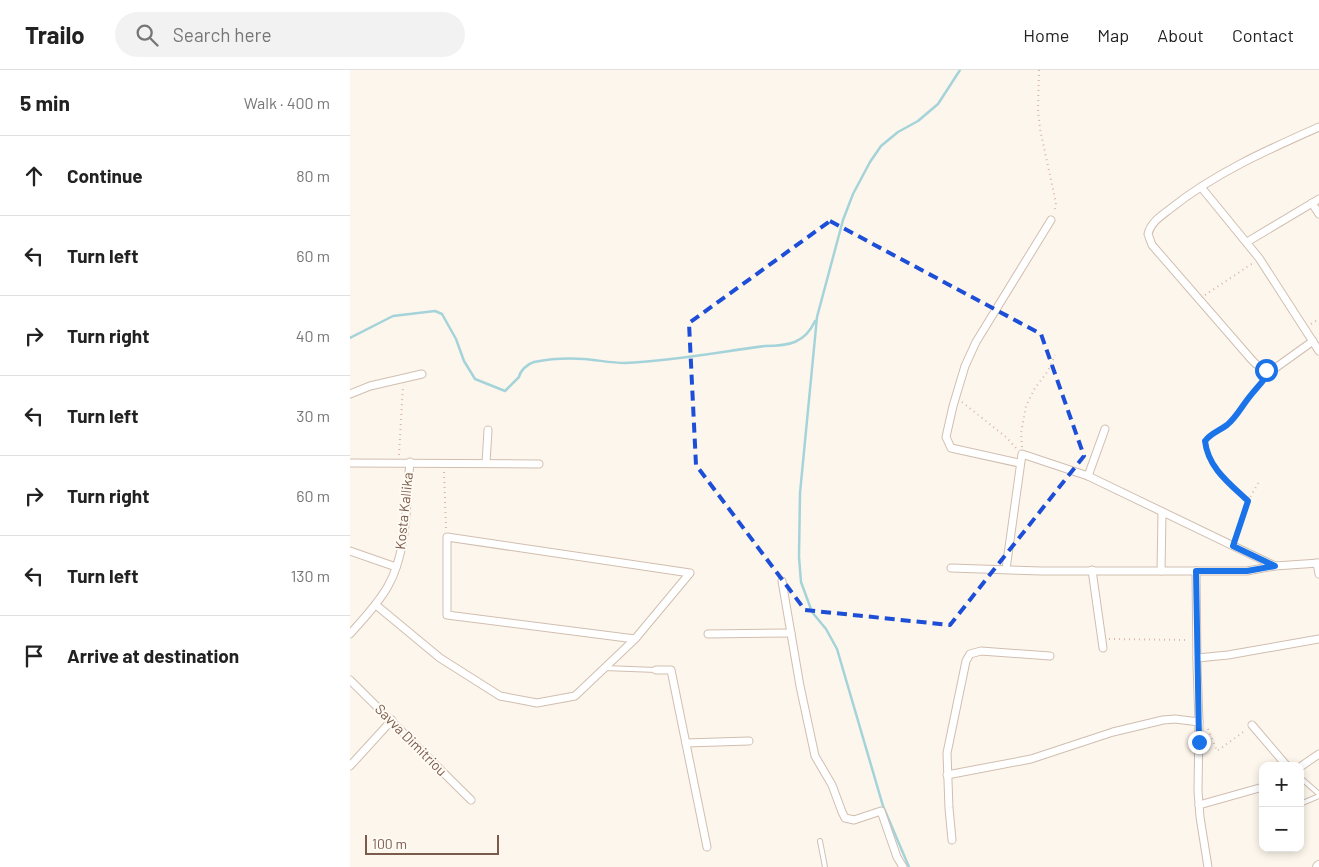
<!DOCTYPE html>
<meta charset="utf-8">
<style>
body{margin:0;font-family:Barlow,sans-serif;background:#f2f2f2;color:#222}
.controls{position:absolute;right:15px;bottom:15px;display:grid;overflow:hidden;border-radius:10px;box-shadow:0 2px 8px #0003}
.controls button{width:45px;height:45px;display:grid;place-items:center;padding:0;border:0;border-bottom:1px solid #e0e0e0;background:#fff;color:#222;font:25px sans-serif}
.scale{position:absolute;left:15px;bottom:12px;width:134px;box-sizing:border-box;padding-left:5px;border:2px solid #7a5c4d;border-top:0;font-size:14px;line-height:18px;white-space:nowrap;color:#7a5c4d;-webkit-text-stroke:4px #fffaf3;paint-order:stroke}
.stop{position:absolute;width:15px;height:15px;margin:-11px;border:4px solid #1a73e8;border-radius:50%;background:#fff}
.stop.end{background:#1a73e8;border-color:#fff;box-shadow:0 1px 5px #0008}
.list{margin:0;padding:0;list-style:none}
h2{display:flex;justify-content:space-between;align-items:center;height:65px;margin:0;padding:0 20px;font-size:21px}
h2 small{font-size:16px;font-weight:400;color:#767676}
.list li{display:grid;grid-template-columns:32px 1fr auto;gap:15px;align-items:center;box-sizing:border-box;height:80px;padding:0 20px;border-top:1px solid #e0e0e0}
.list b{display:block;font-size:19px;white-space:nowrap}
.list em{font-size:16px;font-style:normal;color:#767676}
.icon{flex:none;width:28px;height:28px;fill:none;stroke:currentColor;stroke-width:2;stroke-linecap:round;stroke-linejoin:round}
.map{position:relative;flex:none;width:969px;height:797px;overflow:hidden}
header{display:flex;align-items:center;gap:30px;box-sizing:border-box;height:70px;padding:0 25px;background:#fff;border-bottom:1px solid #e0e0e0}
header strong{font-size:24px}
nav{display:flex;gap:28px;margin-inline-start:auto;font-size:18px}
.search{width:350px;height:45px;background:#f2f2f2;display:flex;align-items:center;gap:12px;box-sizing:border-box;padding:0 18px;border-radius:28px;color:#767676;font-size:19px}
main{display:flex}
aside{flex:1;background:#fff}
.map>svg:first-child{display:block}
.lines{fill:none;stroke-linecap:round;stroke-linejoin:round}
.stream{stroke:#a5d3da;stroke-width:2.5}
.service-casing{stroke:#d1beb0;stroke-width:6}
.minor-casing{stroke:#d1beb0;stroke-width:9}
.secondary-casing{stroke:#d6c0b0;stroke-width:12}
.path{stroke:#d9b8a5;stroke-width:2;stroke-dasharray:1 4;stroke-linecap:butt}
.service{stroke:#fff;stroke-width:4}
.minor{stroke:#fff;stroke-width:7}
.secondary{stroke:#fff;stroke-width:10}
.route{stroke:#1a73e8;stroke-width:6}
.marked{fill:none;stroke:#1d4ed8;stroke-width:4;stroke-dasharray:10 6;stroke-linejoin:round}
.labels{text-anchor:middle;stroke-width:4;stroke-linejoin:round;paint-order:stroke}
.street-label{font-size:14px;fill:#7a5c4d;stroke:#fffaf3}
</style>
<header>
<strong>Trailo</strong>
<div class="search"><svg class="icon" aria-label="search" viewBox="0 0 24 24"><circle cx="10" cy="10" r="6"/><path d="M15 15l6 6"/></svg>Search here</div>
<nav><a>Home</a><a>Map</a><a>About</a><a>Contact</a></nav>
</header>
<main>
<aside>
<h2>5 min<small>Walk · 400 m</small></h2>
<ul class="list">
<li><svg class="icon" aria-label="ahead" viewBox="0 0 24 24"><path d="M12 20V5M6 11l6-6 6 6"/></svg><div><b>Continue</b></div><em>80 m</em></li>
<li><svg class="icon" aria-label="left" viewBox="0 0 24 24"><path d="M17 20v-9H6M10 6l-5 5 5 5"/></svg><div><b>Turn left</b></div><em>60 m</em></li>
<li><svg class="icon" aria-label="right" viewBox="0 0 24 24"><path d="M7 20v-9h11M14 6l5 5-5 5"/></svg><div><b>Turn right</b></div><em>40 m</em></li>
<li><svg class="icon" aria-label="left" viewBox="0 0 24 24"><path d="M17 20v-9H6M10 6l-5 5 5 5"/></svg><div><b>Turn left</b></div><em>30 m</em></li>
<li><svg class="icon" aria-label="right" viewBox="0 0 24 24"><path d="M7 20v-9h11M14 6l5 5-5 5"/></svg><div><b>Turn right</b></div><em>60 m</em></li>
<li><svg class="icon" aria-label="left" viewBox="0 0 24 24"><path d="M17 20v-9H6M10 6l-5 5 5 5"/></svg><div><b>Turn left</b></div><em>130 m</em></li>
<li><svg class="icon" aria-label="arrive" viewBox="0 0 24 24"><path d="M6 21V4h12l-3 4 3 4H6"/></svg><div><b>Arrive at destination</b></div></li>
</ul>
</aside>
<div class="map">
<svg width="969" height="797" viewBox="0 0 969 797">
<rect width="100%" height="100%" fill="#fdf6ec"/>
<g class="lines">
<g class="stream">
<path d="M0 268 43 246 85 241 92 244 106 269 114 291 125 309 155 321 169 307C170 301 177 294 184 292 199 289 219 288 234 289 248 290 261 293 275 293 322 291 369 282 415 276 439 276 455 273 465 251"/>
<polyline points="559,797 533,736 487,579 476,559 462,542 458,531 451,512 449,487 450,423 467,247 493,150 503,124 520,92 531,76 548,62 568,51 588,34 610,0"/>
</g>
<g class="service-casing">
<g id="service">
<polyline points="255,598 306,600"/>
<polyline points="950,711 953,710 969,724"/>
<polyline points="950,734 969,726"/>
<polyline points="470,771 475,797"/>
</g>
</g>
<g class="minor-casing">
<g id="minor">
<polyline points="851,117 909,188 969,281"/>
<polyline points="962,133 969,144"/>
<polyline points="897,172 969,129"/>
<path d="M963 271 924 299C914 302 907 296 901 289L802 175 798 164C801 152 811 146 820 139 865 103 917 80 969 57"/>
<polyline points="0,324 20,316 72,304"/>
<polyline points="0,393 189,394"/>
<polyline points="136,393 138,360"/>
<polyline points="669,393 601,378 596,367 603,336 615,296 626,272 701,150"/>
<polyline points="738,406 755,359"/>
<polyline points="0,481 46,497"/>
<polyline points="967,493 969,504"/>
<polyline points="601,498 692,501 897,501 925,496 969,493"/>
<polyline points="656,499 672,384 738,406 925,496"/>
<polyline points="742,500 753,578"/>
<polyline points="811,501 812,442"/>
<polyline points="846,501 847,595 849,652 848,721 850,747 858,797"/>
<polyline points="432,511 450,616 465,686 482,715 492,742 495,748 504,750 531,741 547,787 553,797"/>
<polyline points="26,535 90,588 150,626 187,633 225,626 285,569 97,545 97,467 340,503 285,569"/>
<path d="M0 564C14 548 28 534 38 516 58 481 56 431 60 392"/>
<polyline points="358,564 441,563"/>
<polyline points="847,588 878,585 969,569"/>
<polyline points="306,600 321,600 357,777"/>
<polyline points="0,610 121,730"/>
<polyline points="902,655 937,696"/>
<polyline points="336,673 399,671"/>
<polyline points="0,696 42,650"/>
<polyline points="950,697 969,684"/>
<polyline points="597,705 681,689 763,662 813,650 825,649 849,652"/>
<polyline points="849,735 913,717"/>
<polyline points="602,770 599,738 597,683 616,591 620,584 631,581 700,586"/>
</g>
</g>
<g class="secondary-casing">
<polyline id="secondary" points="968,797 969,796"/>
</g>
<g class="path">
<polyline points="689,0 688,40 690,59 706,133 704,143"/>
<polyline points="855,225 903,193"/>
<polyline points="961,254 969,249"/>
<polyline points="612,332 656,367 667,379"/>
<polyline points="672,377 671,363 676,336 685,318 698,301 705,285"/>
<polyline points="49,385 53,315"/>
<polyline points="94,402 96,459"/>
<path d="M898 431C880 414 857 398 855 371L859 366 877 355 885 347 901 325 916 307"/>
<polyline points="885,469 898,431 910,410"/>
<polyline points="759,569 839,570"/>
<polyline points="858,659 867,681 896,660"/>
</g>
<use href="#service" class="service"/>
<use href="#minor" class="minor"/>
<use href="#secondary" class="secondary"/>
</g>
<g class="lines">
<path class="route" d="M849 672 846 501H897L925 496 883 476 898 431C880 414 858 398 855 371 861 363 869 361 877 355 887 347 893 334 901 325 908 316 915 310 920 300H916"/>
</g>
<path class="marked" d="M480 151 691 264 734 386 600 555 455 540 346 395 339 253Z"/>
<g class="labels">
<g class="street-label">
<text transform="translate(54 441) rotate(-84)" y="5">Kosta Kallika</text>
<text transform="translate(61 670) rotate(45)" y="5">Savva Dimitriou</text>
</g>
</g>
</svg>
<div class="controls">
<button>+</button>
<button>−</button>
</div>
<div class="scale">100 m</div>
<div class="stop" style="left:916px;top:300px"></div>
<div class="stop end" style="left:849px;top:672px"></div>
</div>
</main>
